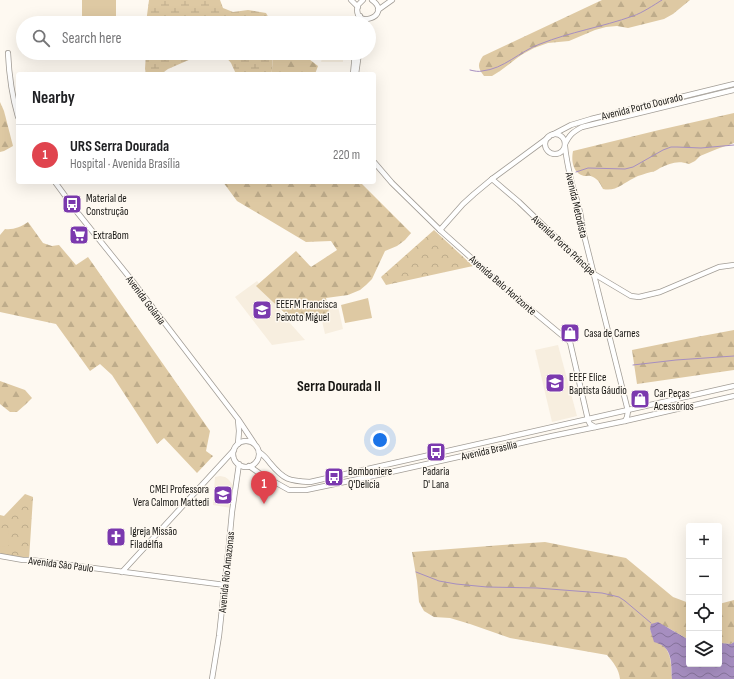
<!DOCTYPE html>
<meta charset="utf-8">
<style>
body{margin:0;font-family:"Sofia Sans Condensed",sans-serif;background:#f2f2f2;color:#202124}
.controls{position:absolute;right:12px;bottom:12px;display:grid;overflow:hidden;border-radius:4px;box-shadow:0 4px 16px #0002}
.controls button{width:36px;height:36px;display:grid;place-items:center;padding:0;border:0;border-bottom:1px solid #e0e0e0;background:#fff;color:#202124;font:20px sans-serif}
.you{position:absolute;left:380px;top:440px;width:14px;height:14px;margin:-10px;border:3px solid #fff;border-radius:50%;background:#1a73e8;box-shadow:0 0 0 6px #1a73e833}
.badge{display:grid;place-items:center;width:26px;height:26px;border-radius:50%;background:#0b8043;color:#fff;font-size:13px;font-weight:700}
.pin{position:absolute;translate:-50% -33px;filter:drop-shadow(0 1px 2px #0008)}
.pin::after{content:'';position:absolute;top:21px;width:14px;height:12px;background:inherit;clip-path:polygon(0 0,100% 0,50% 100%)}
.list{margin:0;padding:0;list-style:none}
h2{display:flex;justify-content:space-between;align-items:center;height:52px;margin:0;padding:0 16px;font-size:17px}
h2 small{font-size:13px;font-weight:400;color:#757577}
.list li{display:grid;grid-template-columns:26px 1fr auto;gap:12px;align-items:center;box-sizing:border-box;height:60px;padding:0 16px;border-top:1px solid #e0e0e0}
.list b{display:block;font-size:15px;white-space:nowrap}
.list p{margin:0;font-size:13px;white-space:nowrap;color:#757577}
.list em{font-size:13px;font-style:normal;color:#757577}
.icon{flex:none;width:22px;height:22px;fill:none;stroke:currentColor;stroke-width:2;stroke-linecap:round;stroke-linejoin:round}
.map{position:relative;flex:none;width:734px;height:679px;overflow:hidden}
.search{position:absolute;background:#fff;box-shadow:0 4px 16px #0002;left:16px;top:16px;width:360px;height:44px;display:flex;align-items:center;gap:10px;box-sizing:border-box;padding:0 14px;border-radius:22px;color:#757577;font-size:15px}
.panel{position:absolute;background:#fff;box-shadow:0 4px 16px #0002;left:16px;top:72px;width:360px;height:112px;border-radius:4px}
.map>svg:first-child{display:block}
.built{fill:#f7eedf}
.forest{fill:url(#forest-firs)}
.wetland{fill:url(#wetland-marsh)}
.park{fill:url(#park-crowns)}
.pitch{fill:#dec9a3}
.water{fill:url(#water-waves)}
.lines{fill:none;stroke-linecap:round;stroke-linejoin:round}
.stream{stroke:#a68ec0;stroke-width:1}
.tertiary-casing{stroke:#a29d96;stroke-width:6}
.tertiary{stroke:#fff;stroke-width:4.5}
.labels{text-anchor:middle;stroke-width:3;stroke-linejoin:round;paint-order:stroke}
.street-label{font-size:11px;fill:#171613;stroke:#fef9f1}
.poi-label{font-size:11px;fill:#171613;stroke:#fef9f1;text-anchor:start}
.district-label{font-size:15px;font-weight:bold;fill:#171613;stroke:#fef9f1}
</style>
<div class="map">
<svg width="734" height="679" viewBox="0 0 734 679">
<defs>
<pattern id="forest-firs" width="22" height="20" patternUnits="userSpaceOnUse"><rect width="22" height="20" fill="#dec9a3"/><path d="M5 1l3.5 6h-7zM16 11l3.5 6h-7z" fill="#beac8b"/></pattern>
<pattern id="wetland-marsh" width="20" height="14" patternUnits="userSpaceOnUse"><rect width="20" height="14" fill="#dec9a3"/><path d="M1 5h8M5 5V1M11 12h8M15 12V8" fill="none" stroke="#beac8b"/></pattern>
<pattern id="park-crowns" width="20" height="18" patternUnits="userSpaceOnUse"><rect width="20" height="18" fill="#dec9a3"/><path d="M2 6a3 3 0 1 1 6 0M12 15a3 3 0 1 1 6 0" fill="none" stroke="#beac8b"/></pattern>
<pattern id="water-waves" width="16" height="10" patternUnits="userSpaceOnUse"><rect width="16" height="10" fill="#a68ec0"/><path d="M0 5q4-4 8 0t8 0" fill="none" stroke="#86739b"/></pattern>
</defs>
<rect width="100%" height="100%" fill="#fef9f1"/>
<g class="built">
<polygon points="323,53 343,53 343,62 321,62"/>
<polygon points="257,281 289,322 305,340 272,345 235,297"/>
<polygon points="337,302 343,329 325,334 322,321 329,303"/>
<polygon points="558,345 577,416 552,422 535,350"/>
<polygon points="220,476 225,477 228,479 233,485 231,508 213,505 215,477"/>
</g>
<g class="forest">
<path d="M602 0H690L673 14 664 19 628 28 617 26 606 27 595 30 569 41 548 43 534 48 521 55 500 71 492 76H484C478 68 477 65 483 56Z"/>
<polygon points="281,53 299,53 305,56 318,66 315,74 271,74 272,70 273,55"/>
<polygon points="0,102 4,111 13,146 4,151 0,152"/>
<path d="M734 113V143L717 149 700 156 695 161 689 164C678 160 670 163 660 168 657 170 654 172 651 172 645 174 639 175 634 178 623 183 616 192 603 189 601 185 598 179 593 177 590 175 587 176 584 176 573 173 571 161 573 151L659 130Z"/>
<polygon points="223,182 360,182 411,233 405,240 397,246 385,251 372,279 366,285 360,290 348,295 326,298 330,317 317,323 308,318 289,317 256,286 296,251 311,267 337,250 331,241 306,242 237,201"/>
<path d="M28 222 43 243 52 246 59 245 76 265 88 257 210 431 206 451 213 456 197 473 164 438 157 444 112 375 100 364 90 371 56 324 0 312V235L5 229C13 230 21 227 28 222Z"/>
<polygon points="734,330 734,370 637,384 632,350 686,339"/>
<polygon points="0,381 25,390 32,398 26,404 17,412 10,412 0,404"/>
<path d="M545 542 626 558 673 597 689 603V640L665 626 650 629C653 639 658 639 664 646 672 655 671 667 672 679H620C619 669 613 662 607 655L510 638 470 624 450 618 434 617 424 611 419 602 417 581 412 552 502 545Z"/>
<polygon points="734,600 734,642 731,644 719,643 719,604"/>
</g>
<g class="wetland">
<polygon points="149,0 220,0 223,8 233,12 248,10 266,13 270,20 271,23 146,23"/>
<polygon points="146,53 273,53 272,70 271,74 236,74 231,63 225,56 215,54 191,59 168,69 161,74 146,74 145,69"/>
</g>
<g class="park">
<polygon points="434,230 473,266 386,285 381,277"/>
<polygon points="25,494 33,497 29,560 0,555 0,515 4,516"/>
</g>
<g class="pitch">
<polygon points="82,0 116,0 116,19 82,18"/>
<polygon points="368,298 372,318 345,323 341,305"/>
<polygon points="0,529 9,530 8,547 0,546"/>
</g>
<path class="water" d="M658 622 689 640V664H719V643L731 644 734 642V679H672C671 669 673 653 663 646 661 644 657 643 654 642L650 629 651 624Z"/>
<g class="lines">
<g class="stream">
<path d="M470 70C474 71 479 72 482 71 504 69 520 51 540 44 570 32 602 27 633 16 642 13 654 5 662 0"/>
<polyline points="576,172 588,168 625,169 633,167 663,150 671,147 677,147 701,148 734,145"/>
<polyline points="633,365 676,360 734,356"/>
<polyline points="416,572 439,581 456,584 487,587 537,588 602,593 619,597 625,601 651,623"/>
</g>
<g class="tertiary-casing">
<g id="tertiary">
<polyline points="351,0 358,7"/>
<path d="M363 0 358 5C351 31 394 16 372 0"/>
<polyline points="378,10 392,0"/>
<polyline points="359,23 360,16"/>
<path d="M8 53C9 75 12 96 18 117"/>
<polyline points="353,74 355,53"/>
<polyline points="356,74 359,53"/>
<circle cx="555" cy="144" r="10"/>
<polyline points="552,135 571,125 591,119 734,84"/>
<path d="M565 144C570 134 573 132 582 127L734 90"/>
<path d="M565 146C566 159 569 171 572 184 576 198 582 213 582 227L628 411 627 417 625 421"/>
<polyline points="374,162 392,183 440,230 505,288 570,342 588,420 590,424 595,427"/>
<polyline points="492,179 519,202 594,274 631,296 639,297 660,292 719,267 734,265"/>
<polyline points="55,182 77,212 134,283 238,419 254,443"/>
<polyline points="440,230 463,204 474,194 492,179 549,137"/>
<polyline points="238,420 239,431 238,444"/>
<circle cx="246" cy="454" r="13"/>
<path d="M259 452C264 455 267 459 270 463 284 480 289 481 310 482L734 386"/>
<polyline points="249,466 262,475 289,490 306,490 373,476 552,436 625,421 734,396"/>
<polyline points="0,556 23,560 31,560 225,585"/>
<polyline points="122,572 234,450"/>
<polyline points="212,679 219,636 229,544 232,512 239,464"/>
</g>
</g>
<use href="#tertiary" class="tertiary"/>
</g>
<defs>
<g id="bus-square" transform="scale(1)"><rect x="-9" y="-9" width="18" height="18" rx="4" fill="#7b39ae" stroke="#fef9f1"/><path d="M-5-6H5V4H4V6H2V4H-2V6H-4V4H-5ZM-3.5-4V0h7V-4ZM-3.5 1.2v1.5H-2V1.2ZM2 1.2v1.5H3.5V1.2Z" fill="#fff"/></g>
<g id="supermarket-square" transform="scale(1)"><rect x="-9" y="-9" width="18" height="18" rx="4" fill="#7b39ae" stroke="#fef9f1"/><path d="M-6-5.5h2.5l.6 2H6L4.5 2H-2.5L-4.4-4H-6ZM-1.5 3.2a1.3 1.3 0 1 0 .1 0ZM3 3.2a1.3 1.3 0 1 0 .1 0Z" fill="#fff"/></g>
<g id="school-square" transform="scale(1)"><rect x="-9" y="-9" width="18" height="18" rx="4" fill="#7b39ae" stroke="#fef9f1"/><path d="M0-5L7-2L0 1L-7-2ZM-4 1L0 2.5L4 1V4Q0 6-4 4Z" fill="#fff"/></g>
<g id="shop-square" transform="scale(1)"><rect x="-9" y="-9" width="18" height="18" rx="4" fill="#7b39ae" stroke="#fef9f1"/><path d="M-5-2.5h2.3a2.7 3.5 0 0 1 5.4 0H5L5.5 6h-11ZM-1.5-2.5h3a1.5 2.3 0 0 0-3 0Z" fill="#fff"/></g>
<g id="church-square" transform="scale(1)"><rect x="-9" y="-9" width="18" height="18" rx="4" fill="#7b39ae" stroke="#fef9f1"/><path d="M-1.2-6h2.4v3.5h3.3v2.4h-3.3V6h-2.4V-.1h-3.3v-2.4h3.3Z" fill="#fff"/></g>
</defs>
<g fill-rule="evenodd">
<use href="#bus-square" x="72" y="204"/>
<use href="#supermarket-square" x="79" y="235"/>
<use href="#school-square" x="262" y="310"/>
<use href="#shop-square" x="570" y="333"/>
<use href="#school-square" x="555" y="383"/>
<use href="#shop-square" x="640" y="399"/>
<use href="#bus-square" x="436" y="452"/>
<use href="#bus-square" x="334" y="477"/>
<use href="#school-square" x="223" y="495"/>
<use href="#church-square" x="116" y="537"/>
</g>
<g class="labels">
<g class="street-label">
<text transform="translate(642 106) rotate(-14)" y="4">Avenida Porto Dourado</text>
<text transform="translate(577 205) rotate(77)" y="4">Avenida Metodista</text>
<text transform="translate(564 245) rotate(43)" y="4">Avenida Porto Príncipe</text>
<text transform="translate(503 285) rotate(41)" y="4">Avenida Belo Horizonte</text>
<text transform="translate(146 300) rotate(53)" y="4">Avenida Goiânia</text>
<text transform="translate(489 450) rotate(-13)" y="4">Avenida Brasília</text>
<text transform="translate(61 564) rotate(7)" y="4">Avenida São Paulo</text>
<text transform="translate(226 572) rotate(-84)" y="4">Avenida Rio Amazonas</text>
</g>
<g class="poi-label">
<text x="86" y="202">Material de<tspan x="86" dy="13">Construção</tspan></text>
<text x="93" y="239">ExtraBom</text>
<text x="276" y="308">EEEFM Francisca<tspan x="276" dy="13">Peixoto Miguel</tspan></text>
<text x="584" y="337">Casa de Carnes</text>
<text x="569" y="381">EEEF Elice<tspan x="569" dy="13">Baptista Gáudio</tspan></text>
<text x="654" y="397">Car Peças<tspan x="654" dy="13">Acessórios</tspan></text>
<text x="348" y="475">Bomboniere<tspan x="348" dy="13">Q'Delícia</tspan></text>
<text x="436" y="475" text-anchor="middle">Padaria<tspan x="436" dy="13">D' Lana</tspan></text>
<text x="209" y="493" text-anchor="end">CMEI Professora<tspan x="209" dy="13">Vera Calmon Mattedi</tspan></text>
<text x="130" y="535">Igreja Missão<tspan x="130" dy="13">Filadélfia</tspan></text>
</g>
<g class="district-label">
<text x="339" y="391">Serra Dourada II</text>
</g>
</g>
</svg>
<div class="controls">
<button>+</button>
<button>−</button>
<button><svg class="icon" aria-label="locate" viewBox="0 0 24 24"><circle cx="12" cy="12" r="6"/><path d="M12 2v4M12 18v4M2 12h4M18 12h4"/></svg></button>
<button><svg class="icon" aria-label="layers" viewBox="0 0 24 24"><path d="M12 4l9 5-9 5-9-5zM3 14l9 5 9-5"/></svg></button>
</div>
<div class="you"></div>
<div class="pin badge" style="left:264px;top:504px;background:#e0444e">1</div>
<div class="search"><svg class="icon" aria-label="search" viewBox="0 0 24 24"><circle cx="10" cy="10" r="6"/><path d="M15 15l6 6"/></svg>Search here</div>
<section class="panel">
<h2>Nearby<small></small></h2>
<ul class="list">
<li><span class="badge" style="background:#e0444e">1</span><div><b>URS Serra Dourada</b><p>Hospital · Avenida Brasília</p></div><em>220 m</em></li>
</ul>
</section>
</div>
